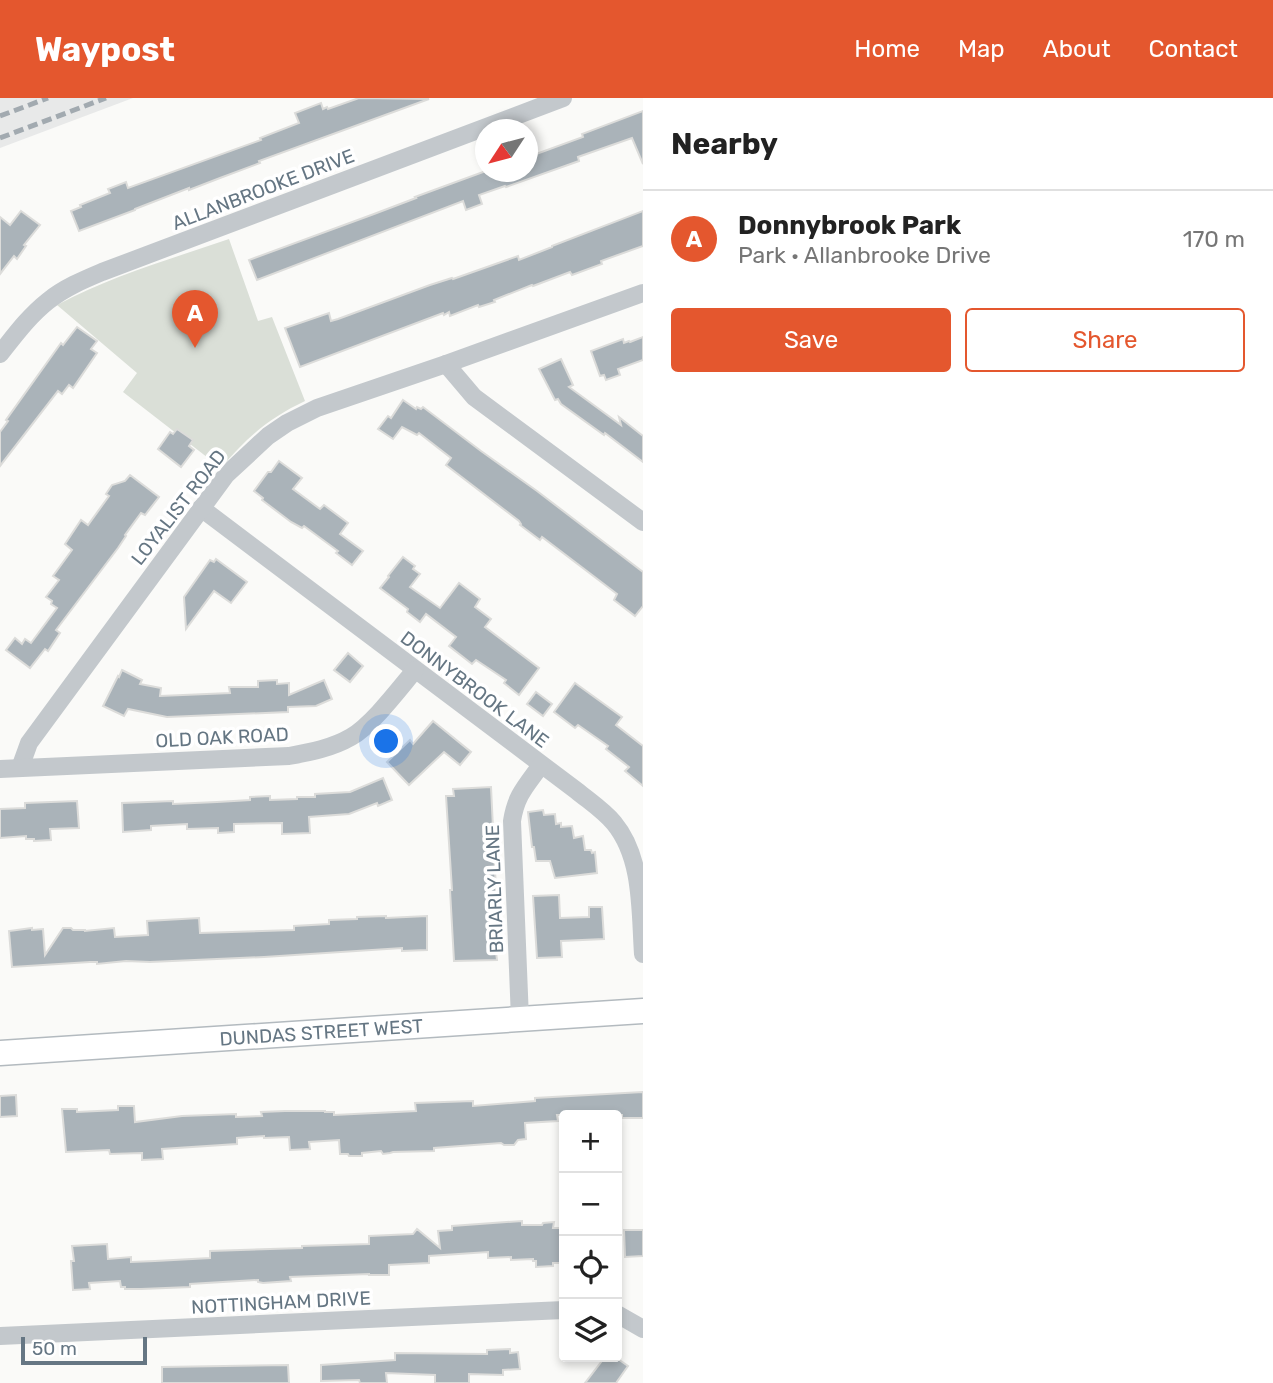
<!DOCTYPE html>
<meta charset="utf-8">
<style>
body{margin:0;font-family:Rubik,sans-serif;background:#f2f2f2;color:#222}
.controls{position:absolute;right:21px;bottom:21px;display:grid;overflow:hidden;border-radius:7px;box-shadow:0 4px 10px #0003}
.controls button{width:63px;height:63px;display:grid;place-items:center;padding:0;border:0;border-bottom:2px solid #e0e0e0;background:#fff;color:#222;font:35px sans-serif}
.compass{position:absolute;left:475px;top:21px;width:63px;height:63px;border-radius:50%;background:#fff;box-shadow:0 4px 10px #0003;rotate:234deg}
.scale{position:absolute;left:21px;bottom:18px;width:126px;box-sizing:border-box;padding-left:7px;border:4px solid #657683;border-top:0;font-size:19px;line-height:24px;white-space:nowrap;color:#657683;-webkit-text-stroke:5px #fff;paint-order:stroke}
.you{position:absolute;left:387px;top:644px;width:24px;height:24px;margin:-18px;border:5px solid #fff;border-radius:50%;background:#1a73e8;box-shadow:0 0 0 10px #1a73e833}
.badge{display:grid;place-items:center;width:46px;height:46px;border-radius:50%;background:#e4572e;color:#fff;font-size:23px;font-weight:700}
.pin{position:absolute;translate:-50% -58px;filter:drop-shadow(0 2px 4px #0008)}
.pin::after{content:'';position:absolute;top:37px;width:24px;height:21px;background:inherit;clip-path:polygon(0 0,100% 0,50% 100%)}
.list{margin:0;padding:0;list-style:none}
h2{display:flex;justify-content:space-between;align-items:center;height:91px;margin:0;padding:0 28px;font-size:30px}
h2 small{font-size:23px;font-weight:400;color:#767676}
.list li{display:grid;grid-template-columns:46px 1fr auto;gap:21px;align-items:center;box-sizing:border-box;height:98px;padding:0 28px;border-top:2px solid #e0e0e0}
.list b{display:block;font-size:26px;white-space:nowrap}
.list p{margin:0;font-size:23px;white-space:nowrap;color:#767676}
.list em{font-size:23px;font-style:normal;color:#767676}
.actions{display:flex;gap:14px;padding:21px 28px}
.actions a{flex:1;padding:16px 0;border:2px solid #e4572e;border-radius:7px;text-align:center;font-size:24px;color:#e4572e}
.actions .main{background:#e4572e;color:#fff}
.icon{flex:none;width:38px;height:38px;fill:none;stroke:currentColor;stroke-width:2;stroke-linecap:round;stroke-linejoin:round}
.map{position:relative;flex:none;width:643px;height:1285px;overflow:hidden}
header{display:flex;align-items:center;gap:42px;box-sizing:border-box;height:98px;padding:0 35px;background:#e4572e;color:#fff}
header strong{font-size:33px}
nav{display:flex;gap:38px;margin-inline-start:auto;font-size:24px}
main{display:flex}
aside{flex:1;background:#fff}
.map>svg:first-child{display:block}
.built{fill:#e8e9e9}
.green{fill:#dadfd7}
.building{fill:#aab3b9;stroke:#dcdcda;stroke-width:2}
.lines{fill:none;stroke-linecap:round;stroke-linejoin:round}
.secondary-casing{stroke:#b3babf;stroke-width:27}
.street{stroke:#c3c8cc;stroke-width:18}
.secondary{stroke:#fff;stroke-width:24}
.rail{stroke:#a2aab0;stroke-width:5;stroke-dasharray:10 5;stroke-linecap:butt}
.labels{text-anchor:middle;stroke-width:7;stroke-linejoin:round;paint-order:stroke}
.street-label{font-size:19px;fill:#657683;stroke:#fff}
</style>
<header>
<strong>Waypost</strong>
<nav><a>Home</a><a>Map</a><a>About</a><a>Contact</a></nav>
</header>
<main>
<div class="map">
<svg width="643" height="1285" viewBox="0 0 643 1285">
<rect width="100%" height="100%" fill="#fafaf8"/>
<polygon class="built" points="0,0 133,0 0,50"/>
<path class="green" d="M229 141 258 223 272 219 305 303C269 320 246 340 221 370L123 294 137 275 57 207C111 178 171 161 229 141Z"/>
<g class="building">
<polygon points="359,0 429,1 259,63 260,65 220,80 189,92 189,90 135,111 135,112 79,133 71,113 81,109 80,107 110,95 108,91 126,84 128,90 261,42 260,40 299,25 295,15 321,5 323,11 327,9 328,11"/>
<polygon points="643,13 643,66 632,40 578,59 579,63 506,89 505,88 479,97 482,106 466,112 463,103 257,182 249,162 374,116 416,100 415,99 483,74 528,74 528,59 583,39 582,36"/>
<polygon points="21,113 40,127 24,147 26,148 17,161 14,158 0,176 0,119 10,127"/>
<polygon points="643,113 643,148 601,163 602,166 572,177 570,174 533,188 532,187 494,202 495,204 479,209 478,207 450,218 449,214 444,217 443,215 300,269 285,230 329,215 331,223 338,221 430,187 452,180 453,181 518,158 519,162 552,149 552,148"/>
<polygon points="77,229 97,243 91,251 97,255 73,290 69,287 62,296 58,293 0,368 0,334 8,323 6,322 61,245 63,247"/>
<polygon points="643,239 643,262 618,271 620,277 606,282 604,277 600,278 591,253 623,241 624,245 629,243 630,244"/>
<polygon points="561,261 573,287 569,289 621,327 619,319 643,338 643,364 605,335 604,337 561,306 558,301 555,302 539,271"/>
<polygon points="403,302 416,311 417,309 421,311 423,309 481,353 537,393 643,474 643,508 635,518 614,502 617,496 542,439 540,442 520,427 521,426 519,423 446,367 451,360 419,335 417,337 402,329 393,341 378,331 388,318 391,320"/>
<polygon points="177,331 193,342 189,348 194,352 181,369 158,351 170,334 173,336"/>
<polygon points="279,363 302,380 293,391 320,411 324,407 348,425 340,436 363,453 352,467 336,455 338,453 304,428 302,430 291,424 262,402 263,400 254,393 268,374 271,374"/>
<polygon points="130,377 159,399 145,417 141,415 125,437 126,438 118,450 56,532 60,535 48,553 45,551 30,570 6,552 15,540 22,546 25,541 31,545 57,510 51,506 52,503 46,499 59,482 53,478 72,452 65,446 81,422 88,427 109,398 106,396 112,387 125,383"/>
<polygon points="403,459 415,468 413,471 420,476 410,489 440,510 459,485 480,501 475,509 491,521 485,529 539,570 519,597 504,585 506,582 476,562 472,566 449,548 456,539 426,516 420,524 407,514 408,511 380,490 389,479 388,478"/>
<polygon points="216,461 247,484 231,505 214,493 186,531 184,499 210,462 214,464"/>
<polygon points="348,555 363,568 350,584 334,572"/>
<polygon points="122,572 142,582 140,586 161,590 160,598 230,595 229,589 258,589 258,583 277,582 277,586 289,585 289,597 324,582 332,601 316,608 288,609 288,614 167,619 128,611 124,618 103,608 118,578 119,579"/>
<polygon points="575,585 622,619 616,627 643,648 643,688 625,673 629,669 606,651 608,648 578,627 575,630 554,614"/>
<polygon points="536,594 552,606 543,618 527,606"/>
<polygon points="433,623 471,654 460,667 444,654 409,687 387,664 410,642 413,646"/>
<polygon points="383,680 392,702 378,708 377,705 349,716 309,719 310,735 282,736 282,725 234,726 234,734 218,735 218,730 187,731 187,726 151,728 151,732 123,734 122,705 173,703 173,706 217,704 250,702 250,699 270,698 270,702 297,701 297,699 315,699 315,696 350,694"/>
<polygon points="491,689 499,854 496,854 497,862 454,863 450,792 452,792 446,698 454,698 453,691"/>
<polygon points="77,703 79,730 50,731 51,742 34,743 34,741 26,741 26,738 0,740 0,711 25,710 25,705"/>
<polygon points="543,712 544,717 555,716 556,726 561,725 561,729 572,728 574,740 583,738 585,752 591,752 592,755 595,754 597,775 555,780 550,763 536,763 534,749 532,749 528,714"/>
<polygon points="559,797 560,820 589,819 589,809 602,809 604,841 561,843 562,859 537,860 533,798"/>
<polygon points="386,818 386,820 427,818 427,852 402,853 402,850 264,859 150,864 126,863 97,866 97,864 90,864 12,869 9,833 32,830 32,832 43,831 45,857 63,830 71,830 73,832 85,832 85,833 114,830 115,839 148,837 147,823 199,820 200,835 294,832 294,828 329,826 329,822 357,821 357,819"/>
<polygon points="643,994 643,1020 622,1020 622,1017 557,1017 558,1023 525,1025 526,1041 518,1042 514,1047 504,1047 501,1045 434,1050 434,1053 393,1054 390,1055 383,1056 381,1053 362,1055 362,1058 349,1058 348,1056 340,1056 339,1042 309,1044 310,1051 290,1052 289,1039 264,1040 264,1038 237,1040 237,1046 162,1051 163,1061 142,1062 142,1055 110,1056 109,1052 66,1054 62,1011 77,1011 77,1014 118,1012 118,1008 134,1008 135,1024 182,1018 236,1016 236,1019 262,1018 261,1014 285,1013 325,1013 325,1014 334,1014 334,1017 416,1013 415,1005 473,1003 473,1008 535,1003 535,1000"/>
<polygon points="16,997 17,1018 0,1019 0,998"/>
<polygon points="522,1123 522,1127 542,1127 543,1125 554,1124 553,1130 564,1130 564,1165 553,1165 553,1168 536,1169 536,1163 533,1163 533,1161 511,1162 511,1159 488,1160 488,1154 429,1158 429,1165 389,1167 389,1177 369,1177 369,1176 290,1179 291,1183 263,1185 258,1184 258,1182 190,1186 190,1189 141,1191 125,1191 125,1189 121,1189 120,1183 89,1185 90,1191 73,1192 71,1163 74,1163 72,1148 107,1146 108,1161 131,1159 131,1164 155,1163 210,1160 210,1153 302,1150 302,1148 369,1146 369,1138 413,1136 417,1131 440,1150 438,1133 452,1132 452,1128"/>
<polygon points="624,1132 643,1132 643,1158 625,1159"/>
<polygon points="510,1251 510,1255 518,1254 520,1271 503,1272 503,1277 469,1276 469,1285 435,1285 435,1277 386,1275 387,1285 360,1285 359,1282 321,1283 321,1267 395,1262 395,1255 487,1256 487,1252"/>
<polygon points="605,1259 615,1259 628,1268 616,1285 585,1285"/>
<polygon points="288,1267 289,1285 162,1285 162,1269"/>
</g>
<g class="lines">
<g class="secondary-casing">
<g id="secondary">
<path id="s1" d="M0 955 643 913"/>
</g>
</g>
<g class="street">
<path d="M0 256C15 237 29 218 48 203 64 190 83 182 102 174L563 0"/>
<polyline points="446,266 474,299 643,424"/>
<path d="M201 410 577 693C589 703 603 712 614 725 643 760 640 813 643 856"/>
<polyline points="20,670 29,645 226,377 268,338 287,325 317,310 446,266 643,195"/>
<path d="M0 671 289 658C311 654 332 650 351 639 372 627 399 591 415 572"/>
<path d="M520 921 512 723C516 697 526 688 541 667"/>
<polyline points="617,1216 643,1231"/>
<polyline points="0,1238 564,1212"/>
</g>
<use href="#secondary" class="secondary"/>
<g class="rail">
<polyline points="0,18 48,0"/>
<polyline points="0,40 106,0"/>
</g>
</g>
<g class="labels">
<g class="street-label">
<text transform="translate(263 91) rotate(-21)" y="7">ALLANBROOKE DRIVE</text>
<text transform="translate(178 409) rotate(-52)" y="7">LOYALIST ROAD</text>
<text transform="translate(475 591) rotate(37)" y="7">DONNYBROOK LANE</text>
<text transform="translate(222 639) rotate(-3)" y="7">OLD OAK ROAD</text>
<text transform="translate(494 791) rotate(-92)" y="7">BRIARLY LANE</text>
<text dy="7" stroke="none"><textPath href="#s1" startOffset="322">DUNDAS STREET WEST</textPath></text>
<text transform="translate(281 1204) rotate(-3)" y="7">NOTTINGHAM DRIVE</text>
</g>
</g>
</svg>
<div class="controls">
<button>+</button>
<button>−</button>
<button><svg class="icon" aria-label="locate" viewBox="0 0 24 24"><circle cx="12" cy="12" r="6"/><path d="M12 2v4M12 18v4M2 12h4M18 12h4"/></svg></button>
<button><svg class="icon" aria-label="layers" viewBox="0 0 24 24"><path d="M12 4l9 5-9 5-9-5zM3 14l9 5 9-5"/></svg></button>
</div>
<svg class="compass" viewBox="-18 -18 36 36"><path d="M0-13l5 13h-10z" fill="#e53935"/><path d="M0 13l5-13h-10z" fill="#767676"/></svg>
<div class="scale">50 m</div>
<div class="you"></div>
<div class="pin badge" style="left:195px;top:250px">A</div>
</div>
<aside>
<h2>Nearby<small></small></h2>
<ul class="list">
<li><span class="badge">A</span><div><b>Donnybrook Park</b><p>Park · Allanbrooke Drive</p></div><em>170 m</em></li>
</ul>
<div class="actions"><a class="main">Save</a><a>Share</a></div>
</aside>
</main>
